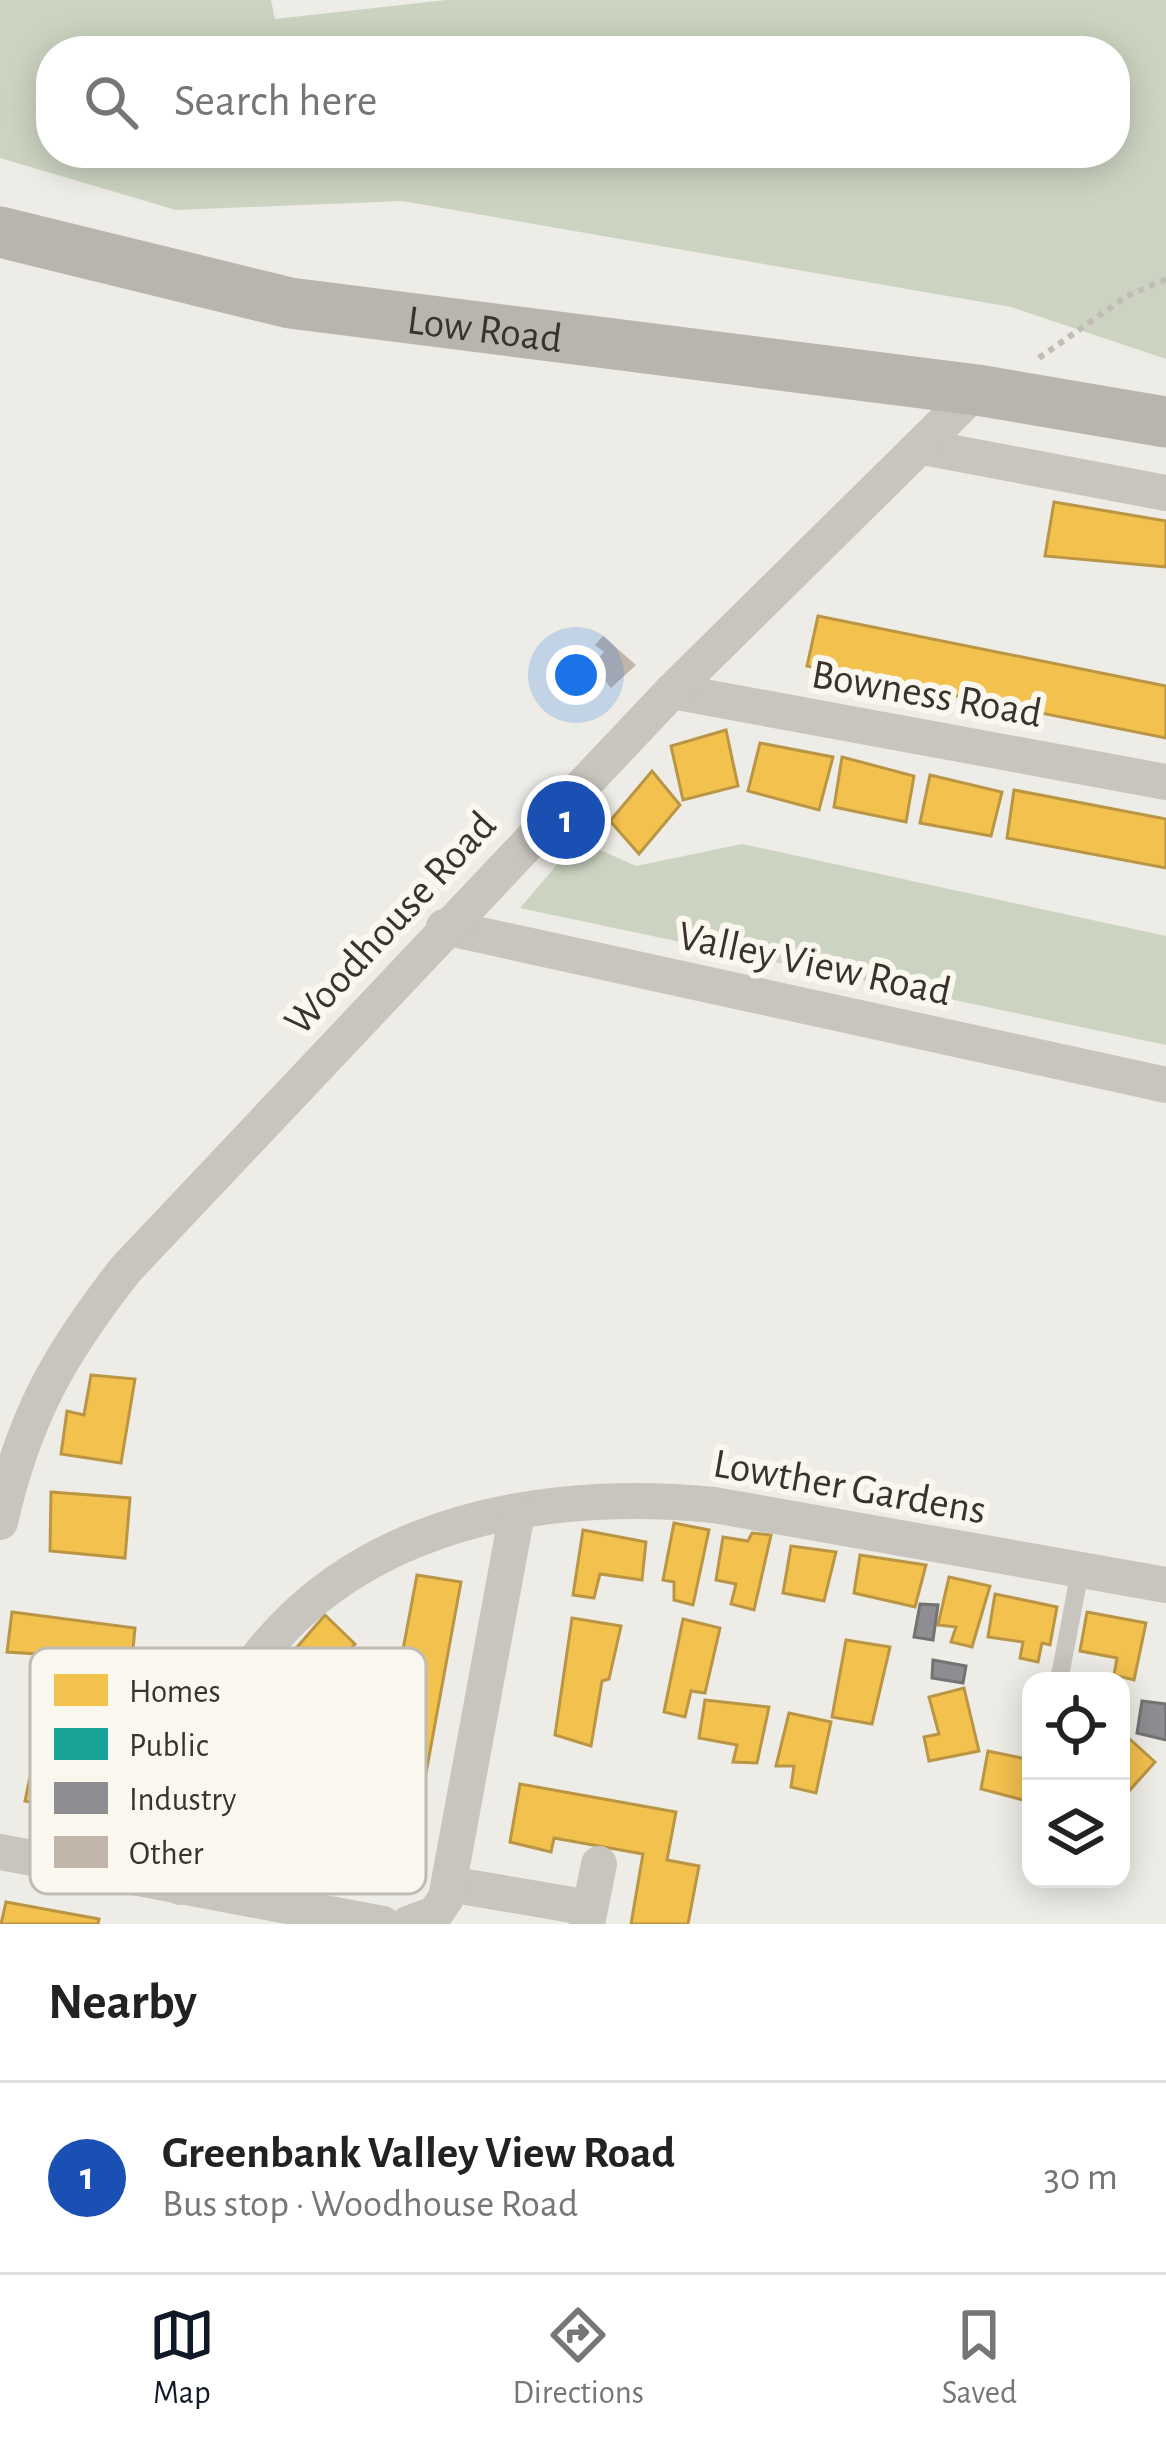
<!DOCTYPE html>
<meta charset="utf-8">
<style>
body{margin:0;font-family:"Alegreya Sans",sans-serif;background:#f6f6f6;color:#222}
.controls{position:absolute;right:36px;bottom:36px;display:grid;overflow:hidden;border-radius:24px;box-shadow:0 6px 30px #0003}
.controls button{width:108px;height:108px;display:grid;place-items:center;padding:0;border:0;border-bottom:3px solid #e0e0e0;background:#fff;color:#222;font:60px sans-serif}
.you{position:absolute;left:576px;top:675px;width:42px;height:42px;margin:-30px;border:9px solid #fff;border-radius:50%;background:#1a73e8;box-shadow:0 0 0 18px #1a73e833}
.badge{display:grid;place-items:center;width:78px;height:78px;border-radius:50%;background:#111827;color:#fff;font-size:39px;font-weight:700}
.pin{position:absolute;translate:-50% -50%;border:6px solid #fff;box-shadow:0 3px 12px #0006}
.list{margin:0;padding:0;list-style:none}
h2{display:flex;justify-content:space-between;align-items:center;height:156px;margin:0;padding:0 48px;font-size:51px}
h2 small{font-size:39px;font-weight:400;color:#767676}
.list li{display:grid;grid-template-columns:78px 1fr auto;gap:36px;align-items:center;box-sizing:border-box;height:192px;padding:0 48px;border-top:3px solid #e0e0e0}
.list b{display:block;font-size:45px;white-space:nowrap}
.list p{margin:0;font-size:39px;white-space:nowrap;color:#767676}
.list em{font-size:39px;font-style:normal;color:#767676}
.icon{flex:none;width:66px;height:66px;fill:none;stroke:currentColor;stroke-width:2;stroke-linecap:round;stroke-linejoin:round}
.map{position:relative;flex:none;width:1166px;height:1924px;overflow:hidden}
.search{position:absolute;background:#fff;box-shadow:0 6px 30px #0003;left:36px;right:36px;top:36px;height:132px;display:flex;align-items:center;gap:30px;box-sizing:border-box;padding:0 42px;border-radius:48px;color:#767676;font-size:45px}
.sheet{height:348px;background:#fff}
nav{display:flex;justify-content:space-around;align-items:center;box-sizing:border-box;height:168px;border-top:3px solid #e0e0e0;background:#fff;font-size:33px;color:#767676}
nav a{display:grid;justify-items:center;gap:6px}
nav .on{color:#111827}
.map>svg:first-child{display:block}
.green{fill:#ccd4c1;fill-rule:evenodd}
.homes{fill:#f2c14e;stroke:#ba9644;stroke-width:3}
.industry{fill:#8d8d92;stroke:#747273;stroke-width:3}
.building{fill:#c1b5a9}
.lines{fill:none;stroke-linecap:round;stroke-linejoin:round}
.path{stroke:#c1bdb6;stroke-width:6;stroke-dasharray:6 6;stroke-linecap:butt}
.service{stroke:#c8c5be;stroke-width:18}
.minor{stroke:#c8c5be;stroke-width:36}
.secondary{stroke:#b8b5af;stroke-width:51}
.labels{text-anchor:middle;stroke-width:12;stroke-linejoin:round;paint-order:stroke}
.street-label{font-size:42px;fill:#39332c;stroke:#faf7ef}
.key{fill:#faf7ef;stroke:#c0bcb4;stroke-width:3}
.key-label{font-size:33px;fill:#39332c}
</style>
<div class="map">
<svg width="1166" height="1924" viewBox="0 0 1166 1924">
<rect width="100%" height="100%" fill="#eeece6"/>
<g class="green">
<path d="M0 0H271L275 19 446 0H1166V359L1011 307 402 201 176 210 0 158ZM51 51H1115V153H51Z"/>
<polygon points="578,840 636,866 742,844 1166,936 1166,1045 520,908"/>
</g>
<g class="homes">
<polygon points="1054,502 1166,521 1166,567 1045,556"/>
<polygon points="818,616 1166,686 1166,738 807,666"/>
<polygon points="726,730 738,786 683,800 671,746"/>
<polygon points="760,743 833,757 819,810 748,791"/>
<polygon points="842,757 914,776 906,822 834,807"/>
<polygon points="652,771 680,805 639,854 610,821"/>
<polygon points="930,775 1002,792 991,836 920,823"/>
<polygon points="1014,790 1166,819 1166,868 1007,838"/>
<polygon points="91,1375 135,1379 121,1463 61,1454 67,1411 84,1415"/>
<polygon points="51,1492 130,1498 125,1558 50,1551"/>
<polygon points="674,1523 709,1530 693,1605 674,1600 674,1582 663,1580"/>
<polygon points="583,1530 646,1542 642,1580 600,1574 594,1598 573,1595"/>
<polygon points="752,1533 771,1535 754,1610 731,1604 736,1584 716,1580 723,1537 748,1541"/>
<polygon points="791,1546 836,1552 824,1601 783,1593"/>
<polygon points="860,1555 926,1565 915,1607 854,1593"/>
<polygon points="417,1575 461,1582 409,1866 364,1858"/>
<polygon points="949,1577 990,1586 972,1647 951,1642 956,1627 938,1625"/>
<polygon points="995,1594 1057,1607 1050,1645 1042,1643 1038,1662 1020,1658 1023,1642 988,1637"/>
<polygon points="12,1612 135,1628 132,1660 7,1652"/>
<polygon points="1087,1612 1146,1623 1134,1680 1114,1675 1117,1658 1080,1651"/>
<polygon points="325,1615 355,1644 324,1681 331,1689 266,1765 234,1732 295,1660 291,1654"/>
<polygon points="572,1618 621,1626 609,1679 602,1681 591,1746 555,1735"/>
<polygon points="683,1619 720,1628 705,1693 691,1691 685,1717 664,1712"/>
<polygon points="846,1640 890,1647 872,1724 832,1717"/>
<polygon points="964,1688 979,1751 929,1761 924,1737 939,1734 929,1697"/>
<polygon points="705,1700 769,1707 757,1763 733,1762 737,1745 699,1738"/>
<polygon points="789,1713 831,1722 816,1793 791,1787 794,1766 776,1766"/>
<polygon points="1121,1731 1155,1762 1121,1800"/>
<polygon points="988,1751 1031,1760 1031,1802 981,1789"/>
<polygon points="34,1758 174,1782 170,1802 158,1799 153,1824 25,1801"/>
<polygon points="520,1784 676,1812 667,1860 699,1866 688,1924 631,1924 643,1854 554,1838 551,1852 510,1842"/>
<polygon points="6,1902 99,1919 98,1924 1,1924"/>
</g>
<g class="industry">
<polygon points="920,1604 938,1605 933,1640 914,1637"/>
<polygon points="933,1660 966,1666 963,1683 932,1678"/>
<polygon points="1142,1701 1166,1704 1166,1740 1137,1733"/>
</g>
<polygon class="building" points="603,636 636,665 611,688 592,665 604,652 595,645"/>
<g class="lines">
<polyline class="path" points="1039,358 1127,296 1166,279"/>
<polyline class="service" points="1059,1681 1080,1571"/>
<g class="minor">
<polyline points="923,447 1166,493"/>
<polyline points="672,691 1166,782"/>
<polyline points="444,927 1166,1085"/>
<path d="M0 1522C24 1416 60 1353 126 1269L672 691 977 390"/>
<polyline points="0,1852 383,1924"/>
<polyline points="449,1884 590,1908"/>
<path d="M180 1887C188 1842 190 1786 208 1744 295 1537 509 1485 714 1505L1166 1585"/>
<polyline points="408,1924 435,1914 446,1898 517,1513"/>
<polyline points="587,1924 599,1864"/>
</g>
<path class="secondary" id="s1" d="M0 232 290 303 977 390 1166 422"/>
</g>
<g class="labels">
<g class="street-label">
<text dy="15" stroke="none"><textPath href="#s1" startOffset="495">Low Road</textPath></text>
<text transform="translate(927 692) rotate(10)" y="15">Bowness Road</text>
<text transform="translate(389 922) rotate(-47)" y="15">Woodhouse Road</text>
<text transform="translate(815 962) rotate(12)" y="15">Valley View Road</text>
<text transform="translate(850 1485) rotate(10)" y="15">Lowther Gardens</text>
</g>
</g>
<rect x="30" y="1648" width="396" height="246" rx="18" class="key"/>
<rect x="54" y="1674" width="54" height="32" fill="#f2c14e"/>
<rect x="54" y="1728" width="54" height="32" fill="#17a398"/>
<rect x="54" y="1782" width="54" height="32" fill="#8d8d92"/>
<rect x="54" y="1836" width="54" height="32" fill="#c1b5a9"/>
<g class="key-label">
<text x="129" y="1702">Homes</text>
<text x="129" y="1756">Public</text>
<text x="129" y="1810">Industry</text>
<text x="129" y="1864">Other</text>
</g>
</svg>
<div class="controls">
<button><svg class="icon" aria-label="locate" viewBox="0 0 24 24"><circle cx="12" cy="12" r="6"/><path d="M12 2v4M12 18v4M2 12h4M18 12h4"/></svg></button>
<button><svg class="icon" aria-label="layers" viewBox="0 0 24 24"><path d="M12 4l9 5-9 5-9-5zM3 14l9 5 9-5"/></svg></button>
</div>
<div class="you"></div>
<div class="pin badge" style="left:566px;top:820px;background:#1a4fb4">1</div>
<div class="search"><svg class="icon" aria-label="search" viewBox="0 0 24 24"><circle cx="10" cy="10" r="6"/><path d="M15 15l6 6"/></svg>Search here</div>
</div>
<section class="sheet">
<h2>Nearby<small></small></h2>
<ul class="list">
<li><span class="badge" style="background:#1a4fb4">1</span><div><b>Greenbank Valley View Road</b><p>Bus stop · Woodhouse Road</p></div><em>30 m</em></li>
</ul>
</section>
<nav>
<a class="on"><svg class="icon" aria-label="map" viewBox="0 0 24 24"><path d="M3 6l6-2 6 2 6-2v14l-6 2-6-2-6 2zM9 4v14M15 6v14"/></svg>Map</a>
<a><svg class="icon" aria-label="directions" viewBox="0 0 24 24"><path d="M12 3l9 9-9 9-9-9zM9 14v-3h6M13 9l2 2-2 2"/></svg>Directions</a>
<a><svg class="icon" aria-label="saved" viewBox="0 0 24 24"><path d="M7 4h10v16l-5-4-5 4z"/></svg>Saved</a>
</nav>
